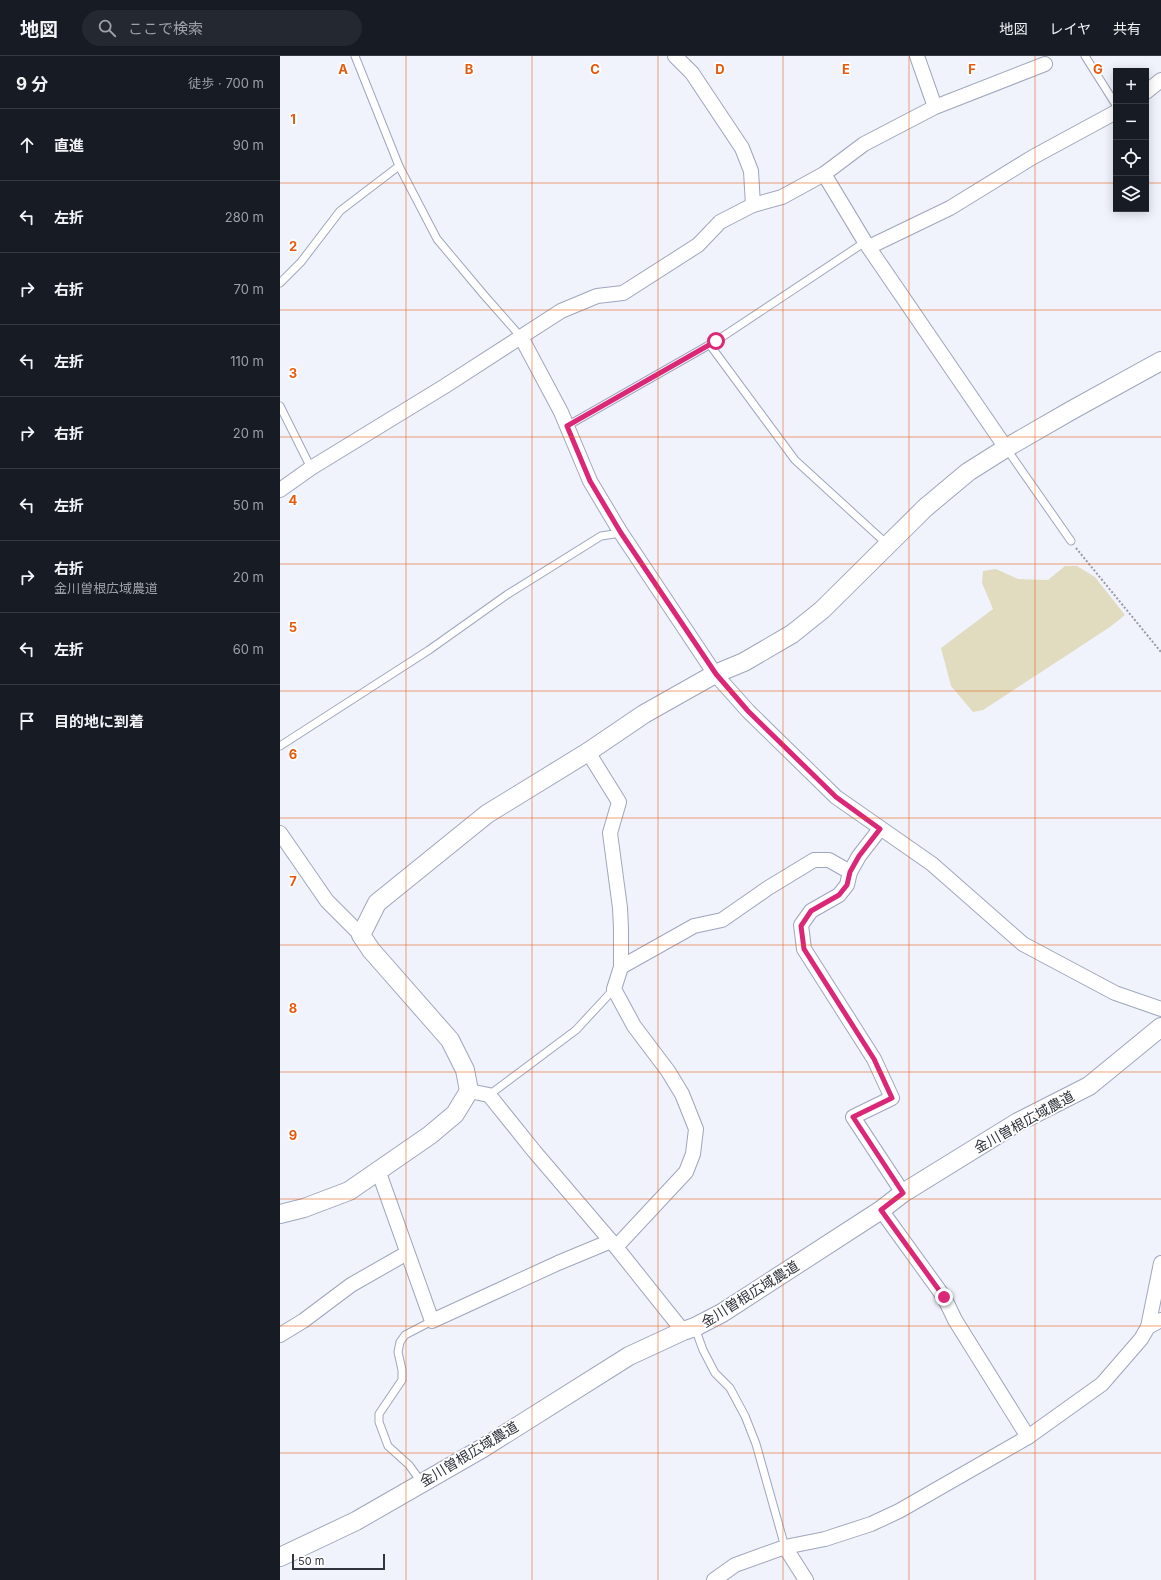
<!DOCTYPE html>
<html lang="ja">
<meta charset="utf-8">
<style>
body{margin:0;font-family:Inter,"Noto Sans JP",sans-serif;background:#242831;color:#f1f3f6}
.controls{position:absolute;right:12px;top:12px;display:grid;overflow:hidden;border-radius:0px;box-shadow:0 2px 10px #0003}
.controls button{width:36px;height:36px;display:grid;place-items:center;padding:0;border:0;border-bottom:1px solid #363941;background:#171b24;color:#f1f3f6;font:20px sans-serif}
.scale{position:absolute;left:12px;bottom:10px;width:93px;box-sizing:border-box;padding-left:4px;border:2px solid #31333d;border-top:0;font-size:11px;line-height:14px;white-space:nowrap;color:#31333d;-webkit-text-stroke:3px #fff;paint-order:stroke}
.stop{position:absolute;width:12px;height:12px;margin:-9px;border:3px solid #db2777;border-radius:50%;background:#fff}
.stop.end{background:#db2777;border-color:#fff;box-shadow:0 1px 4px #0008}
.list{margin:0;padding:0;list-style:none}
h2{display:flex;justify-content:space-between;align-items:center;height:52px;margin:0;padding:0 16px;font-size:17px}
h2 small{font-size:13px;font-weight:400;color:#9ea1a6}
.list li{display:grid;grid-template-columns:26px 1fr auto;gap:12px;align-items:center;box-sizing:border-box;height:72px;padding:0 16px;border-top:1px solid #363941}
.list b{display:block;font-size:15px;white-space:nowrap}
.list p{margin:0;font-size:13px;white-space:nowrap;color:#9ea1a6}
.list em{font-size:13px;font-style:normal;color:#9ea1a6}
.icon{flex:none;width:22px;height:22px;fill:none;stroke:currentColor;stroke-width:2;stroke-linecap:round;stroke-linejoin:round}
.map{position:relative;flex:none;width:881px;height:1524px;overflow:hidden}
header{display:flex;align-items:center;gap:24px;box-sizing:border-box;height:56px;padding:0 20px;background:#171b24;border-bottom:1px solid #363941}
header strong{font-size:19px}
nav{display:flex;gap:22px;margin-inline-start:auto;font-size:14px}
.search{width:280px;height:36px;background:#242831;display:flex;align-items:center;gap:10px;box-sizing:border-box;padding:0 14px;border-radius:22px;color:#9ea1a6;font-size:15px}
main{display:flex}
aside{flex:1;background:#171b24}
.map>svg:first-child{display:block}
.green{fill:#e1dcc0}
.lines{fill:none;stroke-linecap:round;stroke-linejoin:round}
.service-casing{stroke:#9fa6bd;stroke-width:9}
.minor-casing{stroke:#9fa6bd;stroke-width:16}
.tertiary-casing{stroke:#9fa6bd;stroke-width:20}
.path{stroke:#9799a3;stroke-width:2;stroke-dasharray:2 2;stroke-linecap:butt}
.service{stroke:#fff;stroke-width:7}
.minor{stroke:#fff;stroke-width:14}
.tertiary{stroke:#fff;stroke-width:18}
.route{stroke:#db2777;stroke-width:5}
.grid{fill:none;stroke:#e8590c;stroke-width:1;stroke-opacity:0.55}
.labels{text-anchor:middle;stroke-width:3.5;stroke-linejoin:round;paint-order:stroke}
.street-label{font-size:14px;fill:#31333d;stroke:#fff}
.grid-label{font-size:13px;text-anchor:middle;font-weight:bold;fill:#e8590c;stroke:#fff;stroke-width:3.5;stroke-linejoin:round;paint-order:stroke}
</style>
<header>
<strong>地図</strong>
<div class="search"><svg class="icon" aria-label="search" viewBox="0 0 24 24"><circle cx="10" cy="10" r="6"/><path d="M15 15l6 6"/></svg>ここで検索</div>
<nav><a>地図</a><a>レイヤ</a><a>共有</a></nav>
</header>
<main>
<aside>
<h2>9 分<small>徒歩 · 700 m</small></h2>
<ul class="list">
<li><svg class="icon" aria-label="ahead" viewBox="0 0 24 24"><path d="M12 20V5M6 11l6-6 6 6"/></svg><div><b>直進</b></div><em>90 m</em></li>
<li><svg class="icon" aria-label="left" viewBox="0 0 24 24"><path d="M17 20v-9H6M10 6l-5 5 5 5"/></svg><div><b>左折</b></div><em>280 m</em></li>
<li><svg class="icon" aria-label="right" viewBox="0 0 24 24"><path d="M7 20v-9h11M14 6l5 5-5 5"/></svg><div><b>右折</b></div><em>70 m</em></li>
<li><svg class="icon" aria-label="left" viewBox="0 0 24 24"><path d="M17 20v-9H6M10 6l-5 5 5 5"/></svg><div><b>左折</b></div><em>110 m</em></li>
<li><svg class="icon" aria-label="right" viewBox="0 0 24 24"><path d="M7 20v-9h11M14 6l5 5-5 5"/></svg><div><b>右折</b></div><em>20 m</em></li>
<li><svg class="icon" aria-label="left" viewBox="0 0 24 24"><path d="M17 20v-9H6M10 6l-5 5 5 5"/></svg><div><b>左折</b></div><em>50 m</em></li>
<li><svg class="icon" aria-label="right" viewBox="0 0 24 24"><path d="M7 20v-9h11M14 6l5 5-5 5"/></svg><div><b>右折</b><p>金川曽根広域農道</p></div><em>20 m</em></li>
<li><svg class="icon" aria-label="left" viewBox="0 0 24 24"><path d="M17 20v-9H6M10 6l-5 5 5 5"/></svg><div><b>左折</b></div><em>60 m</em></li>
<li><svg class="icon" aria-label="arrive" viewBox="0 0 24 24"><path d="M6 21V4h12l-3 4 3 4H6"/></svg><div><b>目的地に到着</b></div></li>
</ul>
</aside>
<div class="map">
<svg width="881" height="1524" viewBox="0 0 881 1524">
<rect width="100%" height="100%" fill="#f0f3fc"/>
<polygon class="green" points="785,510 797,510 815,521 845,559 830,571 703,654 693,656 671,630 661,592 713,553 702,527 703,515 716,513 738,523 768,524"/>
<g class="lines">
<g class="service-casing">
<g id="service">
<polyline points="75,0 119,110 157,183 204,239 241,281"/>
<polyline points="805,0 836,49"/>
<polyline points="0,227 21,206 60,155 119,110"/>
<polyline points="430,289 515,404 608,489"/>
<polyline points="0,350 31,412"/>
<polyline points="287,370 436,285 585,186"/>
<polyline points="726,392 791,485"/>
<polyline points="0,690 149,594 228,538 321,480 341,477"/>
<polyline points="209,1039 296,974 334,933"/>
<polyline points="415,1272 423,1294 435,1317 450,1332 465,1360 476,1388 505,1491"/>
<polyline points="142,1427 129,1409 108,1390 99,1366 99,1358 122,1324 122,1314 118,1296 120,1286 125,1279 152,1265"/>
</g>
</g>
<g class="minor-casing">
<g id="minor">
<polyline points="395,0 412,17 462,92 471,115 473,149"/>
<polyline points="637,0 655,51"/>
<polyline points="866,36 881,24"/>
<polyline points="544,118 585,186 726,392"/>
<polyline points="589,191 670,152 753,101 836,56"/>
<polyline points="241,281 281,356 310,425 341,477 435,618 468,655 556,741 652,808 743,888 835,937 881,953"/>
<polyline points="0,434 31,412 165,330 281,255 317,240 343,237 418,189 440,166 473,149 502,141 544,118 584,88 655,51 765,8"/>
<polyline points="308,696 339,746 330,777 340,852 341,872 341,911 334,933 354,970 388,1015 402,1038 416,1073 413,1098 406,1116 336,1191"/>
<polyline points="600,773 579,800 570,816 567,829 559,839 531,855 521,869 524,893 594,1003 612,1042 573,1061 623,1137"/>
<polyline points="0,777 47,845 81,879"/>
<polyline points="341,911 414,870 442,864 488,832 534,804 549,804 570,816"/>
<polyline points="189,1035 209,1039 254,1095 336,1191 403,1275"/>
<polyline points="98,1114 152,1265 278,1207 331,1185"/>
<polyline points="601,1154 664,1241 675,1264 748,1381"/>
<polyline points="868,1271 881,1207"/>
<polyline points="0,1279 23,1265 71,1229 127,1197"/>
<polyline points="505,1491 526,1524"/>
<polyline points="434,1524 455,1509 505,1491 545,1483 591,1468 619,1455 748,1381 822,1328 861,1283 868,1271 881,1264"/>
</g>
</g>
<g class="tertiary-casing">
<g id="tertiary">
<polyline points="0,1158 24,1152 69,1135 150,1079 175,1058 189,1035 185,1014 170,984 91,894 81,879 97,847 207,758 308,696 364,658 435,618 464,606 512,578 542,554 645,452 688,416 726,392 792,354 881,305"/>
<polyline points="0,1501 76,1465 203,1392 349,1300 403,1275 415,1271 442,1257 601,1154 623,1137 738,1066 809,1030 881,971"/>
</g>
</g>
<polyline class="path" points="796,492 881,596"/>
<use href="#service" class="service"/>
<use href="#minor" class="minor"/>
<use href="#tertiary" class="tertiary"/>
</g>
<g class="lines">
<polyline class="route" points="436,285 287,370 310,425 341,477 436,618 468,655 556,741 600,773 579,800 570,816 567,829 559,839 531,855 521,870 524,893 594,1003 612,1042 573,1061 623,1137 601,1154 664,1241"/>
</g>
<path class="grid" d="M126 0V1524M252 0V1524M378 0V1524M503 0V1524M629 0V1524M755 0V1524M0 127H836M866 127H881M0 254H881M0 381H881M0 508H881M0 635H881M0 762H881M0 889H881M0 1016H881M0 1143H881M0 1270H881M0 1397H881"/>
<g class="labels">
<g class="street-label">
<text transform="translate(744 1066) rotate(-29)" y="5">金川曽根広域農道</text>
<text transform="translate(470 1238) rotate(-32)" y="5">金川曽根広域農道</text>
<text transform="translate(189 1398) rotate(-31)" y="5">金川曽根広域農道</text>
</g>
</g>
<g class="grid-label">
<text x="63" y="18">A</text>
<text x="189" y="18">B</text>
<text x="315" y="18">C</text>
<text x="440" y="18">D</text>
<text x="566" y="18">E</text>
<text x="692" y="18">F</text>
<text x="818" y="18">G</text>
<text x="13" y="68">1</text>
<text x="13" y="195">2</text>
<text x="13" y="322">3</text>
<text x="13" y="449">4</text>
<text x="13" y="576">5</text>
<text x="13" y="703">6</text>
<text x="13" y="830">7</text>
<text x="13" y="957">8</text>
<text x="13" y="1084">9</text>
</g>
</svg>
<div class="controls">
<button>+</button>
<button>−</button>
<button><svg class="icon" aria-label="locate" viewBox="0 0 24 24"><circle cx="12" cy="12" r="6"/><path d="M12 2v4M12 18v4M2 12h4M18 12h4"/></svg></button>
<button><svg class="icon" aria-label="layers" viewBox="0 0 24 24"><path d="M12 4l9 5-9 5-9-5zM3 14l9 5 9-5"/></svg></button>
</div>
<div class="scale">50 m</div>
<div class="stop" style="left:436px;top:285px"></div>
<div class="stop end" style="left:664px;top:1241px"></div>
</div>
</main>
